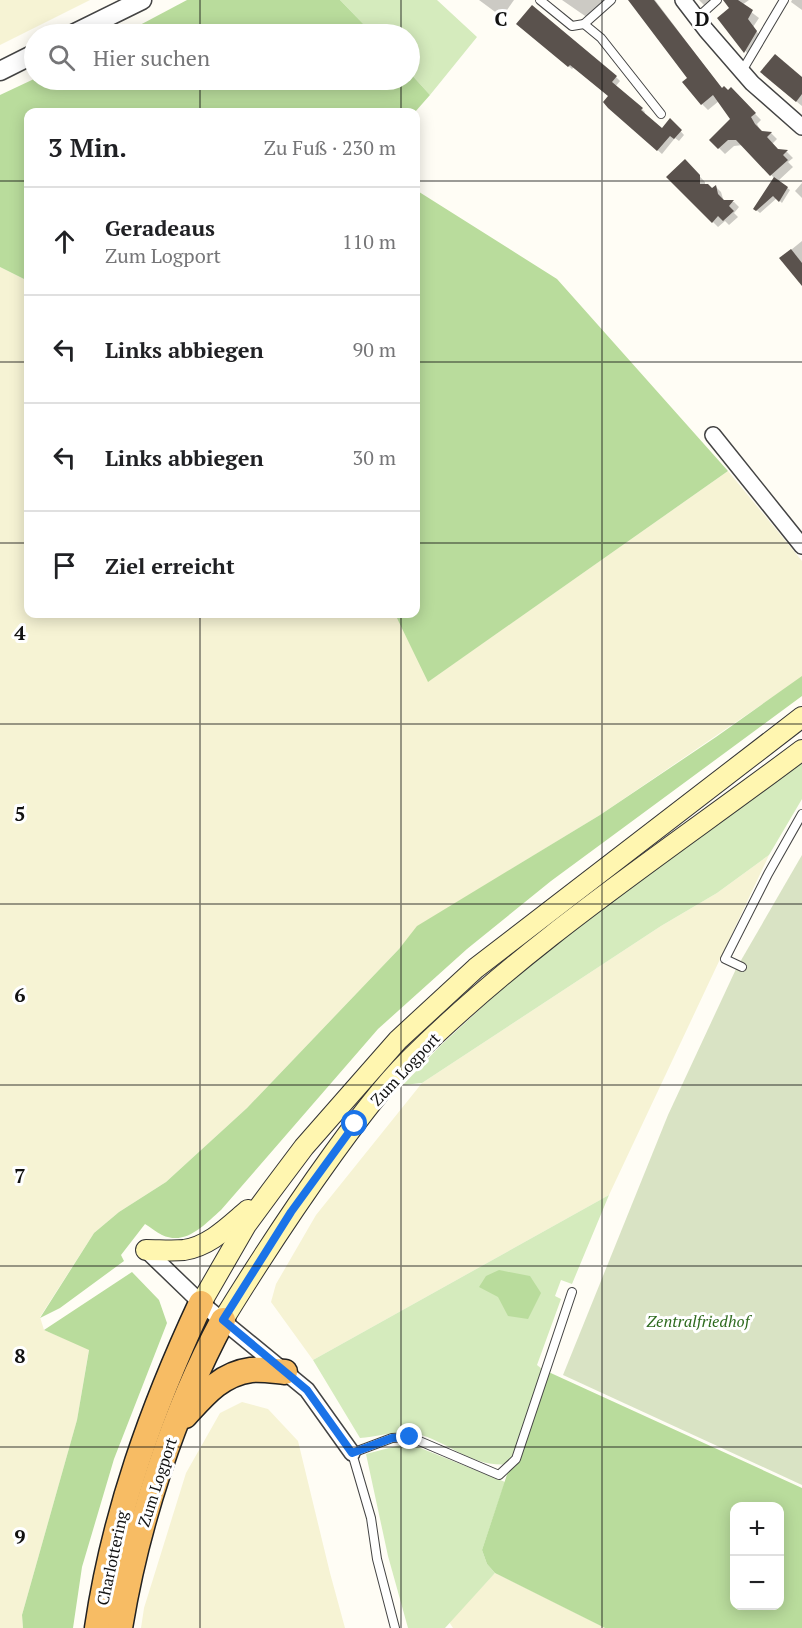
<!DOCTYPE html>
<html lang="de">
<meta charset="utf-8">
<style>
body{margin:0;font-family:"PT Serif",serif;background:#f2f2f2;color:#202124}
.controls{position:absolute;right:18px;bottom:18px;display:grid;overflow:hidden;border-radius:12px;box-shadow:0 3px 15px #0003}
.controls button{width:54px;height:54px;display:grid;place-items:center;padding:0;border:0;border-bottom:2px solid #e0e0e0;background:#fff;color:#202124;font:30px sans-serif}
.stop{position:absolute;width:18px;height:18px;margin:-14px;border:4px solid #1a73e8;border-radius:50%;background:#fff}
.stop.end{background:#1a73e8;border-color:#fff;box-shadow:0 2px 6px #0008}
.list{margin:0;padding:0;list-style:none}
h2{display:flex;justify-content:space-between;align-items:center;height:78px;margin:0;padding:0 24px;font-size:26px}
h2 small{font-size:20px;font-weight:400;color:#757577}
.list li{display:grid;grid-template-columns:39px 1fr auto;gap:18px;align-items:center;box-sizing:border-box;height:108px;padding:0 24px;border-top:2px solid #e0e0e0}
.list b{display:block;font-size:22px;white-space:nowrap}
.list p{margin:0;font-size:20px;white-space:nowrap;color:#757577}
.list em{font-size:20px;font-style:normal;color:#757577}
.icon{flex:none;width:33px;height:33px;fill:none;stroke:currentColor;stroke-width:2;stroke-linecap:round;stroke-linejoin:round}
.map{position:relative;flex:none;width:802px;height:1628px;overflow:hidden}
.search{position:absolute;background:#fff;box-shadow:0 3px 15px #0003;left:24px;top:24px;width:396px;height:66px;display:flex;align-items:center;gap:15px;box-sizing:border-box;padding:0 21px;border-radius:33px;color:#757577;font-size:22px}
.panel{position:absolute;background:#fff;box-shadow:0 3px 15px #0003;left:24px;top:108px;width:396px;height:510px;border-radius:12px}
.map>svg:first-child{display:block}
.farmland{fill:#f6f3d4}
.green{fill:#d5ebbd}
.forest{fill:#b9dc9c;fill-rule:evenodd}
.cemetery{fill:#d9e3c4}
.shadow{fill:#0003}
.building{fill:#5a524d}
.lines{fill:none;stroke-linecap:round;stroke-linejoin:round}
.service-casing{stroke:#444;stroke-width:10}
.minor-casing{stroke:#444;stroke-width:18}
.tertiary-casing{stroke:#444;stroke-width:21}
.secondary-casing{stroke:#333;stroke-width:22}
.trunk-casing{stroke:#222;stroke-width:27}
.service{stroke:#fff;stroke-width:8}
.minor{stroke:#fff;stroke-width:15}
.tertiary{stroke:#fff;stroke-width:18}
.secondary{stroke:#fff6b0;stroke-width:20}
.trunk{stroke:#f7bc64;stroke-width:24}
.route{stroke:#1a73e8;stroke-width:8}
.grid{fill:none;stroke:#111;stroke-width:1.5;stroke-opacity:0.55}
.labels{text-anchor:middle;stroke-width:6;stroke-linejoin:round;paint-order:stroke}
.street-label{font-size:16px;fill:#111;stroke:#fff}
.park-label{font-size:16px;font-style:italic;fill:#2f6b1f;stroke:#fff}
.grid-label{font-size:20px;text-anchor:middle;font-weight:bold;fill:#111;stroke:#fff;stroke-width:6;stroke-linejoin:round;paint-order:stroke}
</style>
<div class="map">
<svg width="802" height="1628" viewBox="0 0 802 1628">
<rect width="100%" height="100%" fill="#fffdf5"/>
<g class="farmland">
<polygon points="0,0 90,0 0,45"/>
<polygon points="0,267 28,281 28,614 395,614 429,681 728,471 802,561 802,677 600,815 418,926 399,949 247,1108 166,1182 119,1212 94,1233 40,1317 44,1330 89,1349 77,1420 22,1615 23,1628 0,1628"/>
<polygon points="769,855 609,1195 313,1360 271,1302 276,1284 316,1215 422,1083 661,926 717,893"/>
<polygon points="242,1402 268,1409 298,1441 330,1573 345,1628 141,1628 144,1608 186,1473 220,1413"/>
<polygon points="495,1573 546,1598 605,1628 453,1628 449,1622"/>
</g>
<g class="green">
<polygon points="340,0 437,0 477,37 430,95 410,73 410,34 373,34"/>
<polygon points="802,758 802,799 769,855 717,893 661,926 422,1083 403,1085 439,1047 519,973"/>
<path d="M609 1195 572 1284 561 1280 555 1296 561 1299 537 1365 542 1369 511 1464C473 1469 450 1442 415 1433 399 1430 377 1437 360 1438L313 1360Z"/>
<polygon points="408,1443 505,1482 482,1550 487,1564 495,1573 445,1628 408,1628 388,1556 366,1454"/>
</g>
<g class="forest">
<polygon points="187,0 340,0 373,34 123,34"/>
<polygon points="410,73 430,95 415,112 28,112 28,281 0,267 0,95 34,79 410,80"/>
<polygon points="416,190 557,279 728,471 428,682 395,614 416,614"/>
<path d="M802 676V696L551 881 467 949 378 1029 221 1210C204 1225 186 1246 162 1235 156 1232 150 1227 145 1224L121 1255 124 1261 60 1308 40 1318 94 1233 119 1212 166 1182 247 1108 399 949 417 926 600 815 716 737Z"/>
<polygon points="499,1270 530,1276 541,1293 528,1319 508,1316 498,1297 479,1287 486,1276"/>
<polygon points="132,1272 159,1300 167,1323 114,1459 82,1567 73,1628 23,1628 22,1615 77,1420 89,1350 44,1330"/>
<path d="M542 1369 802 1488V1628H605L495 1573 487 1564 482 1550ZM734 1506H780V1606H734Z"/>
</g>
<polygon class="cemetery" points="802,855 802,1485 563,1375 668,1115 736,969"/>
<g class="shadow">
<polygon points="479,0 514,0 502,17"/>
<polygon points="562,0 617,0 602,13 596,8 588,18"/>
<polygon points="637,0 655,0 722,89 728,92 731,89 761,120 757,124 761,132 771,133 777,139 772,144 778,150 787,152 793,158 788,162 793,167 778,181 790,190 782,203 777,198 760,213 755,209 775,179 743,145 734,146 725,154 711,140 732,119 719,101 708,110 702,104 689,78"/>
<polygon points="699,0 717,0 707,8"/>
<polygon points="726,0 749,0 742,5 759,18 753,27 762,38 751,58 719,18 731,9"/>
<polygon points="792,0 802,0 802,10 791,2"/>
<polygon points="532,7 616,77 620,81 615,87 642,109 645,112 644,114 662,130 670,120 684,135 679,141 675,138 662,154 614,111 610,97 574,67 572,69 521,27"/>
<polygon points="802,79 802,106 771,81"/>
<polygon points="685,161 705,182 705,185 712,190 716,187 721,192 724,202 734,202 739,207 734,213 738,217 729,225 725,221 718,227 668,177"/>
<polygon points="802,183 802,198 795,191"/>
<polygon points="802,241 802,283 781,258"/>
</g>
<g class="building">
<polygon points="628,0 654,0 722,88 724,86 728,90 731,87 756,113 751,117 755,124 762,131 772,132 767,137 778,149 788,150 783,155 788,160 770,176 736,140 728,140 718,149 709,140 730,119 713,95 701,105 682,82 687,78"/>
<polygon points="723,0 738,0 753,10 748,19 757,31 744,53 717,18 729,8"/>
<polygon points="532,5 617,76 612,82 643,108 641,110 662,128 670,118 682,130 674,139 670,136 657,151 608,108 603,102 608,96 570,65 568,67 516,24"/>
<polygon points="775,54 802,77 802,94 796,102 760,72"/>
<polygon points="685,159 700,175 700,184 708,184 712,188 716,185 718,194 724,200 734,200 729,206 734,211 723,221 718,216 712,223 666,177"/>
<polygon points="774,177 788,187 779,202 773,196 756,211 753,209"/>
<polygon points="791,249 802,263 802,286 779,258"/>
</g>
<g class="lines">
<g class="service-casing">
<g id="service">
<polyline points="540,0 572,26 584,24"/>
<polyline points="611,0 584,24 601,38 661,114"/>
<polyline points="697,18 717,0"/>
<polyline points="742,71 784,0"/>
<polyline points="742,967 725,959 768,874 802,814"/>
<polyline points="395,1628 377,1559 371,1518 352,1453 392,1438 410,1437 499,1475 516,1459 572,1292"/>
</g>
</g>
<g class="minor-casing">
<g id="minor">
<polyline points="683,0 706,30 752,83 802,127"/>
<polyline points="713,435 802,546"/>
<polyline points="146,1250 201,1303 307,1390 352,1453"/>
</g>
</g>
<g class="tertiary-casing">
<g id="tertiary">
<polyline points="73,34 142,0"/>
<polyline points="0,71 34,54"/>
</g>
</g>
<g class="secondary-casing">
<g id="secondary">
<path d="M146 1250C159 1250 172 1251 184 1250 210 1246 229 1226 248 1210"/>
<polyline points="201,1303 246,1225 271,1191 304,1147 398,1040 476,968 802,717"/>
<path d="M223 1320C258 1263 294 1208 333 1154 357 1121 382 1087 410 1059 529 941 669 850 802 750"/>
</g>
</g>
<g class="trunk-casing">
<g id="trunk">
<path d="M185 1416C204 1395 221 1374 251 1370 262 1369 274 1371 285 1372"/>
<path d="M97 1628C114 1513 152 1408 201 1303"/>
<path d="M120 1628C137 1524 173 1413 223 1320"/>
</g>
</g>
<use href="#service" class="service"/>
<use href="#minor" class="minor"/>
<use href="#tertiary" class="tertiary"/>
<use href="#secondary" class="secondary"/>
<use href="#trunk" class="trunk"/>
</g>
<g class="lines">
<polyline class="route" points="355,1124 291,1212 223,1320 307,1390 352,1453 392,1438 410,1437"/>
</g>
<path class="grid" d="M200 0V34M401 0V34M602 0V1628M200 80V112M401 80V112M0 181H28M416 181H802M0 362H28M416 362H802M0 543H28M416 543H802M200 614V1628M401 614V1628M0 724H802M0 904H802M0 1085H802M0 1266H802M0 1447H802"/>
<g class="labels">
<g class="street-label">
<text transform="translate(405 1069) rotate(-47)" y="6">Zum Logport</text>
<text transform="translate(157 1482) rotate(-72)" y="6">Zum Logport</text>
<text transform="translate(112 1558) rotate(-78)" y="6">Charlottering</text>
</g>
<g class="park-label">
<text x="698" y="1327">Zentralfriedhof</text>
</g>
</g>
<g class="grid-label">
<text x="501" y="26">C</text>
<text x="702" y="26">D</text>
<text x="20" y="640">4</text>
<text x="20" y="821">5</text>
<text x="20" y="1002">6</text>
<text x="20" y="1183">7</text>
<text x="20" y="1363">8</text>
<text x="20" y="1544">9</text>
</g>
</svg>
<div class="controls">
<button>+</button>
<button>−</button>
</div>
<div class="stop" style="left:355px;top:1124px"></div>
<div class="stop end" style="left:410px;top:1437px"></div>
<div class="search"><svg class="icon" aria-label="search" viewBox="0 0 24 24"><circle cx="10" cy="10" r="6"/><path d="M15 15l6 6"/></svg>Hier suchen</div>
<section class="panel">
<h2>3 Min.<small>Zu Fuß · 230 m</small></h2>
<ul class="list">
<li><svg class="icon" aria-label="ahead" viewBox="0 0 24 24"><path d="M12 20V5M6 11l6-6 6 6"/></svg><div><b>Geradeaus</b><p>Zum Logport</p></div><em>110 m</em></li>
<li><svg class="icon" aria-label="left" viewBox="0 0 24 24"><path d="M17 20v-9H6M10 6l-5 5 5 5"/></svg><div><b>Links abbiegen</b></div><em>90 m</em></li>
<li><svg class="icon" aria-label="left" viewBox="0 0 24 24"><path d="M17 20v-9H6M10 6l-5 5 5 5"/></svg><div><b>Links abbiegen</b></div><em>30 m</em></li>
<li><svg class="icon" aria-label="arrive" viewBox="0 0 24 24"><path d="M6 21V4h12l-3 4 3 4H6"/></svg><div><b>Ziel erreicht</b></div></li>
</ul>
</section>
</div>
